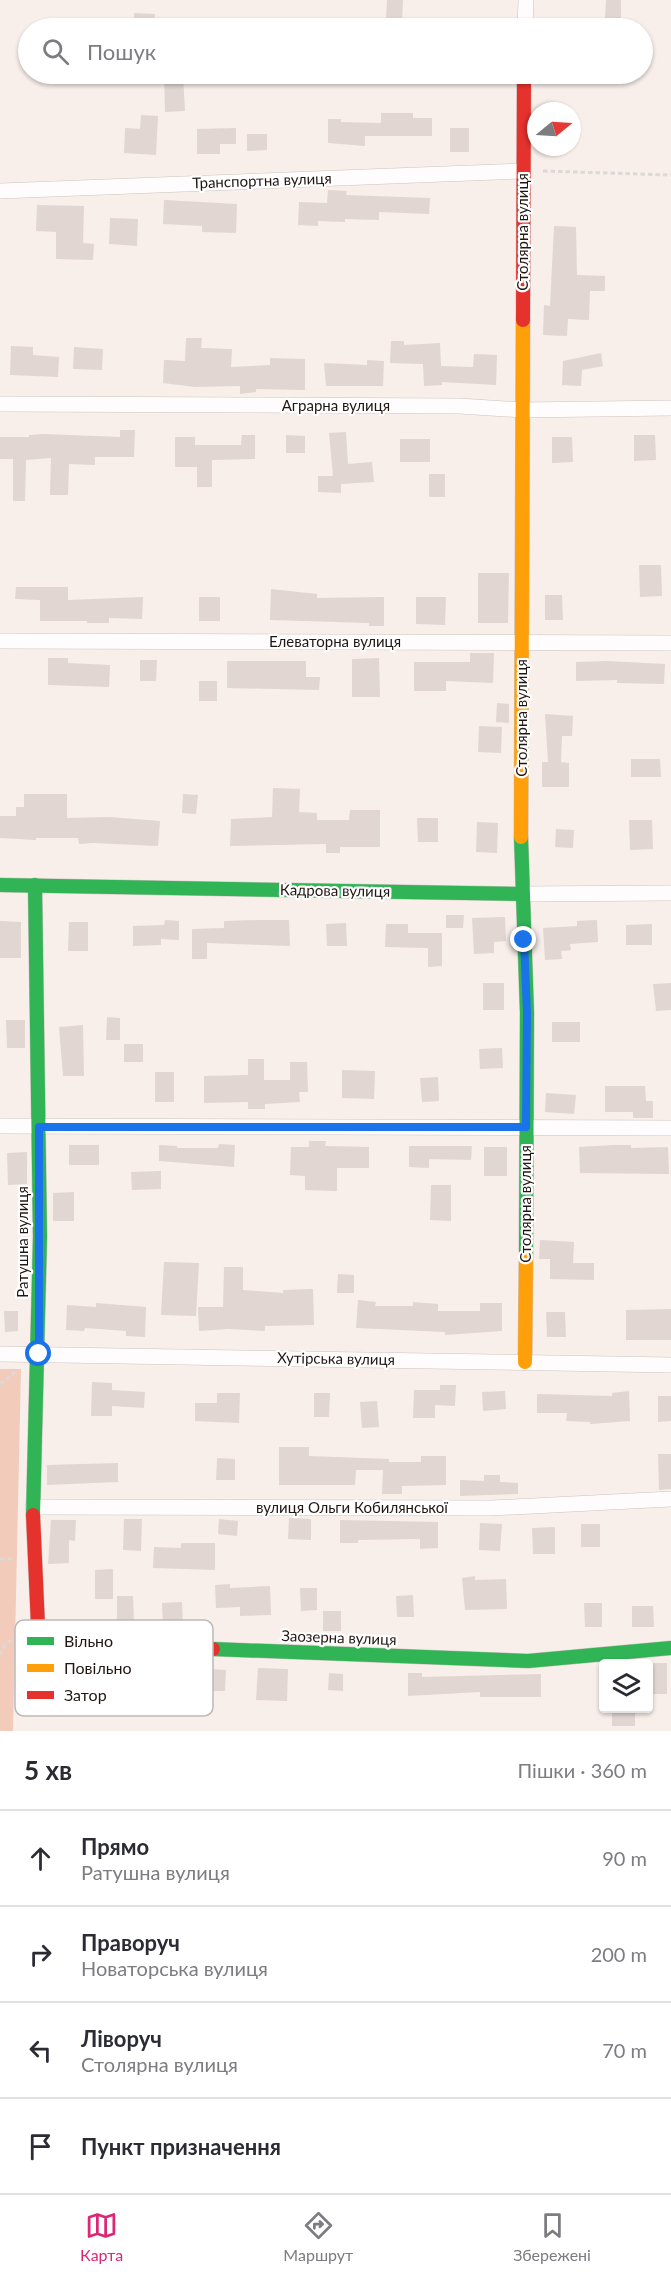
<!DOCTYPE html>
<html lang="uk">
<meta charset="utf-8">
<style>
body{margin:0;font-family:Lato,sans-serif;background:#f2f2f3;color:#2b2b33}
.controls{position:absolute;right:18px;bottom:18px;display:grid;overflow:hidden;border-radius:6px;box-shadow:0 2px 4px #0004}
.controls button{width:54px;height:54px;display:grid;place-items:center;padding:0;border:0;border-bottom:2px solid #e1e1e2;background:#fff;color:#2b2b33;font:30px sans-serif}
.compass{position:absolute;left:527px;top:102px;width:54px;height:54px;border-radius:50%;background:#fff;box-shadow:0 2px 4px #0004;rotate:72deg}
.stop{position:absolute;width:18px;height:18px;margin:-14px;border:4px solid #1a73e8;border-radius:50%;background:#fff}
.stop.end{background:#1a73e8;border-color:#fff;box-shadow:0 2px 6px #0008}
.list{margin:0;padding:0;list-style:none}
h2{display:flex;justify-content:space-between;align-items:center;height:78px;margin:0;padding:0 24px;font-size:26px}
h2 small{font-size:20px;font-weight:400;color:#7c7c81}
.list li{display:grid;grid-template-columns:39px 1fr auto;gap:18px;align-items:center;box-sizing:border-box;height:96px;padding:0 24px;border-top:2px solid #e1e1e2}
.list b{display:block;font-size:22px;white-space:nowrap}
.list p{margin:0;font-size:20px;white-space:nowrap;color:#7c7c81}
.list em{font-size:20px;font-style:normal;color:#7c7c81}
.icon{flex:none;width:33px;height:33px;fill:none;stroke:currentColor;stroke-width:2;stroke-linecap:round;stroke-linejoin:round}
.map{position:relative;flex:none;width:671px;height:1731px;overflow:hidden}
.search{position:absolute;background:#fff;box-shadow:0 2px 4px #0004;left:18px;right:18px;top:18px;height:66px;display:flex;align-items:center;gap:15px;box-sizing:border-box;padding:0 21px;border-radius:33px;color:#7c7c81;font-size:22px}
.sheet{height:462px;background:#fff}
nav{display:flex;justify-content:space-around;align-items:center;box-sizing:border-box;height:84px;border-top:2px solid #e1e1e2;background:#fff;font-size:16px;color:#7c7c81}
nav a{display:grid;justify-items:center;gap:3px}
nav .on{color:#db2777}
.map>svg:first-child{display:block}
.green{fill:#f2cbbb}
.building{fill:#e1d6d2}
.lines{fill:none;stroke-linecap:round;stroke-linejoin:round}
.street-casing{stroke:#cdc3bf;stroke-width:16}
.fast-casing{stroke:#cdc3bf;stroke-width:15}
.slow-casing{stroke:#cdc3bf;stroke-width:15}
.jam-casing{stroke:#cdc3bf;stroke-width:15}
.path{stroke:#dcd9d7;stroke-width:3;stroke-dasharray:4.5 3;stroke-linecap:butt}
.street{stroke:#fefcfc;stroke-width:15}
.fast{stroke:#30b455;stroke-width:14}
.slow{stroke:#ff9f0a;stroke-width:14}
.jam{stroke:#e5322d;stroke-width:14}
.route{stroke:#1a73e8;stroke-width:8}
.labels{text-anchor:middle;stroke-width:4.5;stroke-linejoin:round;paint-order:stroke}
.street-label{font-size:15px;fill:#211612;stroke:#fff}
.key{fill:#fff;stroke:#bcb9b8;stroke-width:1.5}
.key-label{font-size:16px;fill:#211612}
</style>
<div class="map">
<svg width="671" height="1731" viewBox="0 0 671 1731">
<rect width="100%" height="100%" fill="#f8eeea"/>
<polygon class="green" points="0,1369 21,1369 13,1731 0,1731"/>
<g class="building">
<polygon points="387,0 403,0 402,21 386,21"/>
<polygon points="606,0 621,0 621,18 605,18"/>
<polygon points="134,13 155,14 154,28 134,28"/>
<polygon points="164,74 183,74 185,111 165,112"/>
<polygon points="381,113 413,113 413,118 432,118 432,136 365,136 365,146 328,143 328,119 341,119 341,122 381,123"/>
<polygon points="141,115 158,116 156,155 124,153 125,128 140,129"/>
<polygon points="236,128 236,144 220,144 220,154 197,154 197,129"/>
<rect x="450" y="128" width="19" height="24"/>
<polygon points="247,134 267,134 267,150 247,151"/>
<polygon points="328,190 347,191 346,195 430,198 429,214 379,212 379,220 345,219 345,222 318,221 318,226 298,225 299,202 327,203"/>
<polygon points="164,200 237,204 236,233 202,232 202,226 163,224"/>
<polygon points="37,205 84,206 83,243 94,244 93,260 56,259 56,232 36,231"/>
<polygon points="110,218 138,219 137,246 109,244"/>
<polygon points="554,226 576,227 577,275 605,276 605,291 590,291 589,320 568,319 567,336 543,335 544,305 550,306"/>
<polygon points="186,338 202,338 201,348 232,349 231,367 270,365 270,358 305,359 305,390 256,389 256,392 240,394 240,386 195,387 163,383 164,360 185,361"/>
<polygon points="391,341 404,341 404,345 440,343 441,366 473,367 474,354 497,355 496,385 442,382 442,385 424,386 423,364 390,363"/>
<polygon points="11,346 33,347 33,355 59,357 58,377 10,375"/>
<polygon points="74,347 103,349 102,370 73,369"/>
<polygon points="601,353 603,366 582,370 581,386 562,385 563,361"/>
<polygon points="367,360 384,361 383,386 326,386 324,363 367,365"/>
<polygon points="120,430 135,430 134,457 95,457 95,465 69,464 68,495 50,495 51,458 26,460 25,501 13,501 13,459 0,459 0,437 29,437 29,435 44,434 120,437"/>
<polygon points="346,432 348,464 372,462 374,482 341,484 341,493 318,492 318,476 333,476 329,433"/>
<polygon points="242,435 255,435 255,459 212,460 212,487 197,487 197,467 175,467 175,437 195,437 195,445 241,445"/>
<polygon points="286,435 305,436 305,453 286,453"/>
<polygon points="634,435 655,435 656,460 634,461"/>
<polygon points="552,437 572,437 573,462 552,463"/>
<rect x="400" y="439" width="30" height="23"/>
<rect x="429" y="474" width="16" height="23"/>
<polygon points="639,565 661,565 662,596 640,597"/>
<polygon points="478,573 509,573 508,623 478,623"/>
<polygon points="16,587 68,587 68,600 143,597 142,619 109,618 109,623 87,623 87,621 40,621 40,600 15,599"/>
<polygon points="271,589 317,594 317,598 384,597 384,626 369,626 369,623 270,620"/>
<polygon points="545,595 562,595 563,620 545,620"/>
<rect x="199" y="597" width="21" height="24"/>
<polygon points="416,597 446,597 445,625 416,624"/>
<polygon points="470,653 494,653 493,683 446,681 446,691 414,691 414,662 470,662"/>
<polygon points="48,658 68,658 68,663 110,665 109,687 48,685"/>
<polygon points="379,658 380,697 352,697 352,659"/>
<polygon points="140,660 157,660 156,681 140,681"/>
<polygon points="227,661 306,661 306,677 320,677 319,690 227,688"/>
<polygon points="607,661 665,664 664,684 617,683 617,680 576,681 576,662"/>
<rect x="199" y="681" width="18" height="20"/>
<polygon points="497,703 509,704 509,723 496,722"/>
<polygon points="545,714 573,716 572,736 562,736 561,762 569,763 569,787 542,787 542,762 548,762"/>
<polygon points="479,726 502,727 501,753 478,752"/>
<polygon points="631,759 660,759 661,777 631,777"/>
<polygon points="273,788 300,789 299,812 317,813 317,820 349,820 350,810 380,810 380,847 340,847 340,853 326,853 326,844 230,846 231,819 272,817"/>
<polygon points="24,794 67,794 67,818 110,817 160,821 158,846 93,843 79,844 78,838 36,838 36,840 0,838 0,816 16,816 16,807 24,807"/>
<polygon points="183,794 198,795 196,814 182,813"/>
<polygon points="417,818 438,818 438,842 418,842"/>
<polygon points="629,820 652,820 653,849 630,850"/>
<polygon points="477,822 498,823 497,853 476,852"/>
<polygon points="556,829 574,830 573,848 555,847"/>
<polygon points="446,915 464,915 463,928 446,928"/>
<polygon points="505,917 506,941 494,942 494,953 474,954 472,918"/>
<polygon points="165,920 179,921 179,940 161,939 161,945 133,946 133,926 164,925"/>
<polygon points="260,920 289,920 290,946 207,943 207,959 192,959 192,929 224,928 224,921"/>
<polygon points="597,920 598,942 570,944 571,950 561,951 562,959 545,960 543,928 577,926 577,921"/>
<polygon points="0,921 21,922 21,958 0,958"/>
<polygon points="69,922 88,922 88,951 68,951"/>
<polygon points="346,923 347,946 327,946 326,924"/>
<polygon points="386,924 408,924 408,933 442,933 442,966 428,967 428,948 385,947"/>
<polygon points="652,924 652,945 626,945 626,925"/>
<rect x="483" y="983" width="21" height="27"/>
<polygon points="671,983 671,1010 656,1011 653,984"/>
<polygon points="107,1017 120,1018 120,1040 106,1040"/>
<polygon points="6,1020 25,1020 25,1048 7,1048"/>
<rect x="552" y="1022" width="28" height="20"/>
<polygon points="83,1025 84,1076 63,1076 59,1027"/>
<rect x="124" y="1044" width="19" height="18"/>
<polygon points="502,1048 503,1068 480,1069 479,1049"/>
<polygon points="248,1059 264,1059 264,1080 290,1080 290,1062 307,1062 308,1092 299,1092 300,1102 265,1104 265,1109 248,1109 248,1102 204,1103 204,1076 248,1075"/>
<polygon points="342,1070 375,1071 374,1099 342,1098"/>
<rect x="155" y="1072" width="19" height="30"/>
<polygon points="438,1077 439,1101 422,1102 420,1078"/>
<polygon points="605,1086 645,1086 646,1101 653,1101 653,1118 633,1118 633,1112 605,1112"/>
<polygon points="546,1093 576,1095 574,1114 545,1112"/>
<polygon points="309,1141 326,1141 325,1146 369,1147 369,1168 337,1168 337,1191 305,1190 305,1176 290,1175 291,1147 309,1147"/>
<polygon points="219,1144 235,1145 234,1167 159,1161 159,1145 177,1146 177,1148 218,1148"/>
<rect x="69" y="1145" width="30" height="20"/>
<polygon points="613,1145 631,1145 631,1148 668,1147 669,1174 580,1173 579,1147"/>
<polygon points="409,1146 472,1146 471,1160 429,1159 429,1168 409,1167"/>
<rect x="484" y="1147" width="23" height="29"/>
<polygon points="27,1152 27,1184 8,1185 7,1153"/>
<polygon points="161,1171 161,1189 132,1190 131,1172"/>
<polygon points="431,1185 451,1185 451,1221 430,1220"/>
<polygon points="74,1192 74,1221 53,1221 53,1193"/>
<polygon points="540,1240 574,1242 573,1263 594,1263 594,1280 550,1279 550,1259 539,1259"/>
<polygon points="164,1262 199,1263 196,1316 161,1315"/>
<polygon points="224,1267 243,1267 243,1290 283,1293 283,1290 313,1289 314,1325 265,1326 265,1331 228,1329 199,1331 198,1307 223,1307"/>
<polygon points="338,1274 354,1275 354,1293 337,1293"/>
<polygon points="358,1300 376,1302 375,1306 413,1306 413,1302 438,1304 438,1311 480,1311 480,1303 502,1303 502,1331 445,1335 445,1332 356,1328"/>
<polygon points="96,1303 146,1307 145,1337 126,1336 126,1331 85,1328 84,1331 66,1330 67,1305 96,1307"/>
<polygon points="671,1309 671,1340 626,1340 626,1310"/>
<polygon points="4,1311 18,1311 18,1331 5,1332"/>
<polygon points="546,1312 565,1312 566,1337 547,1337"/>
<polygon points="92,1382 112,1383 112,1390 145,1392 144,1408 112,1406 112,1416 91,1416"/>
<polygon points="440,1385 456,1385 455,1406 435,1405 435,1418 413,1418 414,1390 440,1390"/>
<polygon points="505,1391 506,1409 483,1411 482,1392"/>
<polygon points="629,1391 630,1421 590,1424 590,1422 566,1421 567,1413 537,1413 537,1394 612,1396 612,1393"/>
<polygon points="217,1393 240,1393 239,1423 195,1421 195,1403 217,1403"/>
<polygon points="314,1393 330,1393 329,1417 314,1417"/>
<polygon points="658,1396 671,1396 671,1421 658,1422"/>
<polygon points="377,1401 379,1427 362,1428 360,1402"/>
<polygon points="279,1447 309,1447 309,1456 389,1459 389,1462 421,1462 421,1456 446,1456 446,1485 402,1486 402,1494 382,1494 383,1470 356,1470 355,1485 279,1485"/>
<polygon points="658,1454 671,1454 671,1489 659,1490"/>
<polygon points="217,1458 235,1459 235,1480 216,1480"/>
<polygon points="118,1463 118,1482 47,1485 47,1465"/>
<polygon points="484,1475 500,1475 500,1482 518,1483 518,1494 460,1496 460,1480 484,1481"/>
<polygon points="289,1518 311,1519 311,1540 288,1539"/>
<polygon points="124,1519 142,1519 141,1551 123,1550"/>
<polygon points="219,1519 238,1521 237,1536 218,1534"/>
<polygon points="51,1520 76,1520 75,1541 69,1540 69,1563 48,1564"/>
<polygon points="340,1520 438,1522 438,1548 420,1549 420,1539 358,1540 358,1543 340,1543"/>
<polygon points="480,1523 502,1524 500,1551 479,1550"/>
<rect x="581" y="1524" width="19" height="23"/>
<polygon points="555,1527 555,1554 533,1554 532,1528"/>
<polygon points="181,1543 215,1543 215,1570 153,1568 154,1547 181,1548"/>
<polygon points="113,1569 113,1599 95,1599 95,1570"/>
<polygon points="475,1576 475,1580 506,1579 507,1609 465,1610 462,1578"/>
<polygon points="230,1584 230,1588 270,1586 271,1615 240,1616 240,1607 216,1608 215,1585"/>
<polygon points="300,1588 317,1588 317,1610 301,1611"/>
<polygon points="413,1595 414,1617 397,1617 396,1596"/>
<polygon points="117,1596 133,1596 134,1624 117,1624"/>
<polygon points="182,1602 183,1626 163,1626 162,1603"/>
<polygon points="584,1603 602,1603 602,1627 585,1627"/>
<polygon points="632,1606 653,1606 654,1627 632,1627"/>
<rect x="323" y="1611" width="18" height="20"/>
<rect x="648" y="1663" width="19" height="31"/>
<polygon points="258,1668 288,1669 287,1701 256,1700"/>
<polygon points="210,1669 226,1670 225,1691 209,1691"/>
<polygon points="329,1673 343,1674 343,1691 328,1690"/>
<polygon points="408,1673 422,1673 422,1677 541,1674 541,1697 480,1697 480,1692 408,1696"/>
<rect x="612" y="1708" width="23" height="18"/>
</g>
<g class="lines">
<g class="street-casing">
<g id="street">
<polyline points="525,28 526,0"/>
<polyline points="0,191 523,171"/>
<polyline points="0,404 459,406 523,410 671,408"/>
<polyline points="0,641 671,643"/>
<polyline points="522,894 671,893"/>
<polyline points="0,1126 671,1128"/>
<polyline points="0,1354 671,1365"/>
<polyline points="33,1507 491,1508 671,1499"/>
</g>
</g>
<g class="fast-casing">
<g id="fast">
<polyline points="521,837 527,1013 526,1256"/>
<polyline points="0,885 522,894"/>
<polyline points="33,1515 40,1237 35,885"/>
<polyline points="213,1649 528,1661 671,1648"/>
</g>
</g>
<g class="slow-casing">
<g id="slow">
<polyline points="521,837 523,320"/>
<polyline points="525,1362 526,1256"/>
</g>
</g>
<g class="jam-casing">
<g id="jam">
<polyline points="523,320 524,74"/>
<polyline points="33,1515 38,1626 62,1641 213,1649"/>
</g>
</g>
<g class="path">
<polyline points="543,171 671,175"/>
<polyline points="0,1384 18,1370"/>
<polyline points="0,1559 14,1559"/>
<polyline points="0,1655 5,1644 22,1634"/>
</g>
<use href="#street" class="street"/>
<use href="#fast" class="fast"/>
<use href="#slow" class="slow"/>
<use href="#jam" class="jam"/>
</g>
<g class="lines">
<polyline class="route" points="39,1354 39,1127 526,1127 527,1013 524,940"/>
</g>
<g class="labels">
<g class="street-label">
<text transform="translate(262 181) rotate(-2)" y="5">Транспортна вулиця</text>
<text transform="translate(523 232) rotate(-90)" y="5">Столярна вулиця</text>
<text x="336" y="411">Аграрна вулиця</text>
<text x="335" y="647">Елеваторна вулиця</text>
<text transform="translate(522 718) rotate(-90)" y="5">Столярна вулиця</text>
<text transform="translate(335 891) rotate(1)" y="5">Кадрова вулиця</text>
<text transform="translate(526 1204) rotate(-90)" y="5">Столярна вулиця</text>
<text transform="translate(23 1242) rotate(-90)" y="5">Ратушна вулиця</text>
<text transform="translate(336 1359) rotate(1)" y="5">Хутірська вулиця</text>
<text x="352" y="1513">вулиця Ольги Кобилянської</text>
<text transform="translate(339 1638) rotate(2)" y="5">Заозерна вулиця</text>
</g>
</g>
<rect x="15" y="1620" width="198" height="96" rx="9" class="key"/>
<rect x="27" y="1637" width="27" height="8" fill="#30b455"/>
<rect x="27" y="1664" width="27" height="8" fill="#ff9f0a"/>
<rect x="27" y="1691" width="27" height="8" fill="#e5322d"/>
<g class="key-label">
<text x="64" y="1647">Вільно</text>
<text x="64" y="1674">Повільно</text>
<text x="64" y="1701">Затор</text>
</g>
</svg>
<div class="controls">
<button><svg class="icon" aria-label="layers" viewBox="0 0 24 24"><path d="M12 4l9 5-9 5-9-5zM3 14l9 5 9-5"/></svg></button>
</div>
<svg class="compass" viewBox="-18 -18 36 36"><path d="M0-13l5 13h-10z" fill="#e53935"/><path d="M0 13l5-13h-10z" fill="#7c7c81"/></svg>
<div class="stop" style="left:39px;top:1354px"></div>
<div class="stop end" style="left:524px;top:940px"></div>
<div class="search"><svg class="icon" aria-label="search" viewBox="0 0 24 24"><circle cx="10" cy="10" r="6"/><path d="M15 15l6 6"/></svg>Пошук</div>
</div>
<section class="sheet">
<h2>5 хв<small>Пішки · 360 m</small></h2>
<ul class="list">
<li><svg class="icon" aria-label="ahead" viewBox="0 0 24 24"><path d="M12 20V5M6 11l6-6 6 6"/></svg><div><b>Прямо</b><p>Ратушна вулиця</p></div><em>90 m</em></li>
<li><svg class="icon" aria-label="right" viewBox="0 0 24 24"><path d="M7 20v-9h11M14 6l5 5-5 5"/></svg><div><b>Праворуч</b><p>Новаторська вулиця</p></div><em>200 m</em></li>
<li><svg class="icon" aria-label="left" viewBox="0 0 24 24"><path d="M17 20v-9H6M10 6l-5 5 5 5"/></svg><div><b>Ліворуч</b><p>Столярна вулиця</p></div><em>70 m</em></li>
<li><svg class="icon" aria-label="arrive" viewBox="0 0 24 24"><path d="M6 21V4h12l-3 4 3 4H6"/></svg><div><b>Пункт призначення</b></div></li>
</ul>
</section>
<nav>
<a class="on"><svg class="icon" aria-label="map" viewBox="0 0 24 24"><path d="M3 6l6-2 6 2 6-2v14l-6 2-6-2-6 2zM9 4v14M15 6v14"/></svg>Карта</a>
<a><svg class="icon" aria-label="directions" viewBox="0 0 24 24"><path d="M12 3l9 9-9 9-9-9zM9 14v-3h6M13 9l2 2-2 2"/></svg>Маршрут</a>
<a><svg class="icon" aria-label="saved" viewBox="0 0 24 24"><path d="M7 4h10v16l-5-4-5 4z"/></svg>Збережені</a>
</nav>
